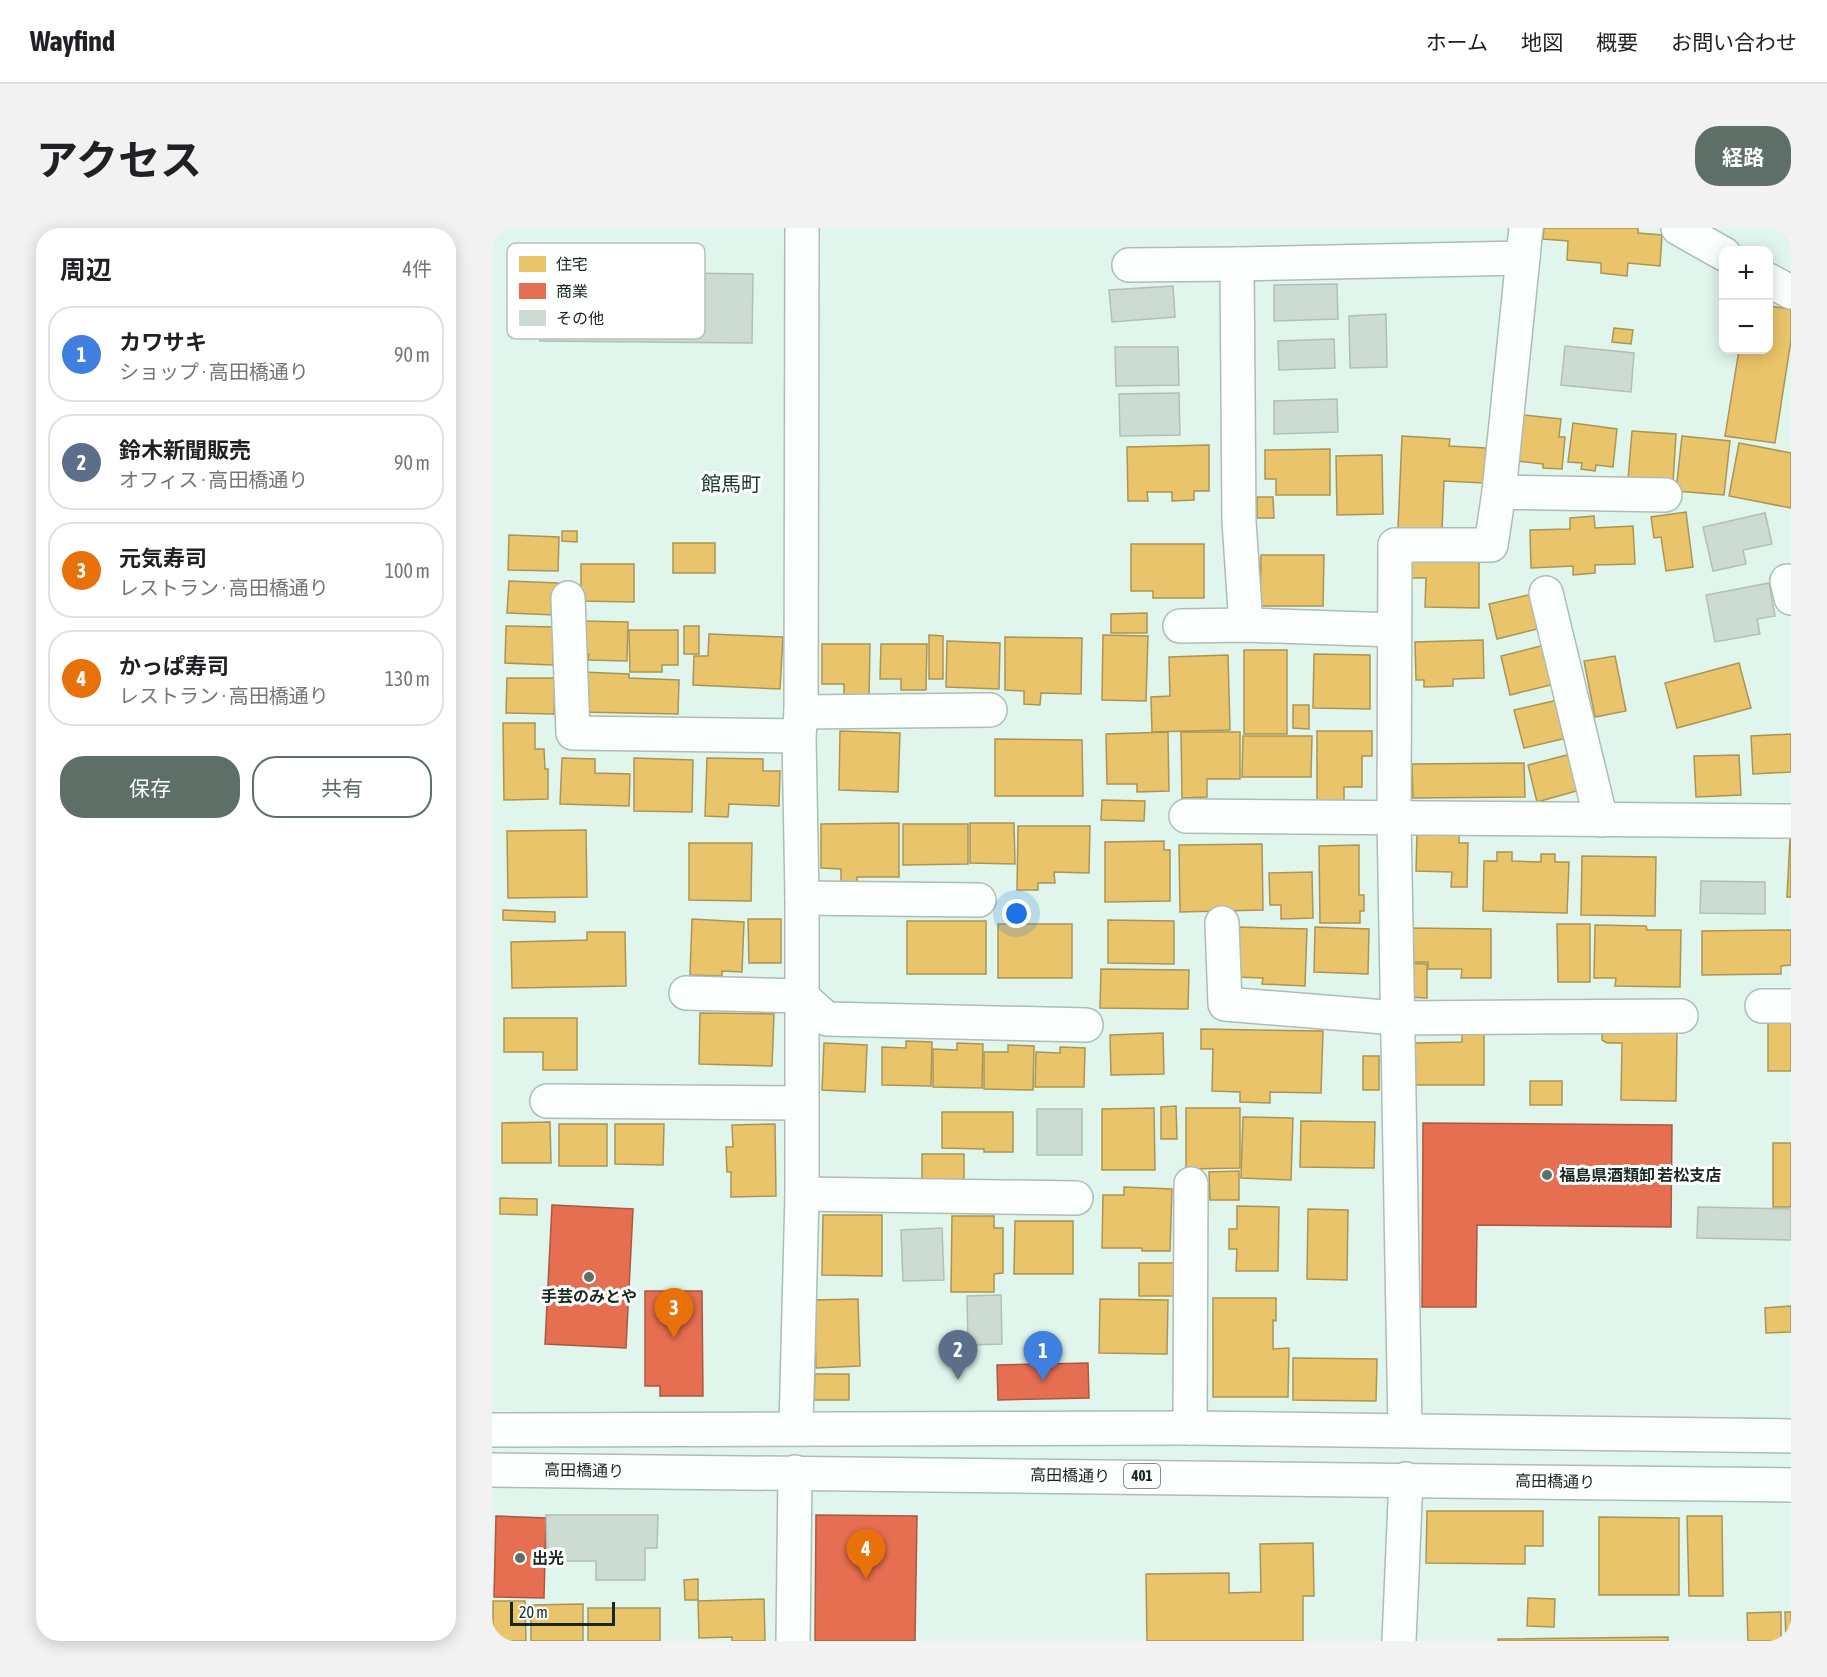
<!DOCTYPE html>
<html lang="ja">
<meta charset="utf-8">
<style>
body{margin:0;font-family:"Asap Condensed","Noto Sans JP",sans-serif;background:#f2f2f2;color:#202124}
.controls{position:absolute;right:18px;top:18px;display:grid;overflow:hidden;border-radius:12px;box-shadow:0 3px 15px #0003}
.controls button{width:54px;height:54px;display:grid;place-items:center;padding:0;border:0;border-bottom:2px solid #e0e0e0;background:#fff;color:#202124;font:30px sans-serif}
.scale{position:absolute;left:18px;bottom:15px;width:105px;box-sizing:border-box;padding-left:6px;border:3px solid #182720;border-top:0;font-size:16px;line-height:21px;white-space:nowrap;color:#182720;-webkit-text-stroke:4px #fff;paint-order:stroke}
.you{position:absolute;left:525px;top:686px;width:21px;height:21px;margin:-15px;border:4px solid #fff;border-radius:50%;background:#1a73e8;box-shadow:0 0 0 9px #1a73e833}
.badge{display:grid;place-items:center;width:39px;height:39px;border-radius:50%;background:#5e6f67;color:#fff;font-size:20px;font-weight:700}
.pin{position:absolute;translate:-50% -50px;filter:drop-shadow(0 2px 3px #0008)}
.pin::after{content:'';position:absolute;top:32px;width:21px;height:18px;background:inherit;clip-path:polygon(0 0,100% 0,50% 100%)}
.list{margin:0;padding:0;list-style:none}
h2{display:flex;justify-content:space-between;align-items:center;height:78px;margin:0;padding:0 24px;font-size:26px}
h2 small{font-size:20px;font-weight:400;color:#757577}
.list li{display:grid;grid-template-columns:39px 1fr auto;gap:18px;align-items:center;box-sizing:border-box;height:96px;margin:0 12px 12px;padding:0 12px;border:2px solid #e0e0e0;border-radius:24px}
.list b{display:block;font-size:22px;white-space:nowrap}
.list p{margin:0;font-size:20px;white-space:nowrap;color:#757577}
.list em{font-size:20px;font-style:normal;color:#757577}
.actions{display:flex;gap:12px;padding:18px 24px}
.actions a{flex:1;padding:14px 0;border:2px solid #5e6f67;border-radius:24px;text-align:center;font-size:21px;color:#5e6f67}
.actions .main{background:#5e6f67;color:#fff}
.map{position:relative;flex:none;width:1299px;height:1413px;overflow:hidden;border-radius:24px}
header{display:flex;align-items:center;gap:36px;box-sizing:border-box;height:84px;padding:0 30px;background:#fff;border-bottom:2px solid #e0e0e0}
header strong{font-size:28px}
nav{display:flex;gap:33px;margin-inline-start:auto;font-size:21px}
.intro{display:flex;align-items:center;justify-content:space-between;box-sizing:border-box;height:144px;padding:0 36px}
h1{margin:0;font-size:42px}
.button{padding:15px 27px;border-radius:24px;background:#5e6f67;color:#fff;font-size:21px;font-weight:700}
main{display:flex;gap:36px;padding:0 36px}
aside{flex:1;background:#fff;border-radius:24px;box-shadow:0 3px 15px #0003}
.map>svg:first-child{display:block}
.homes{fill:#e9c46a;stroke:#aa9554;stroke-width:1.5}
.shops{fill:#e76f51;stroke:#a95942;stroke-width:1.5}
.building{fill:#cddcd2;stroke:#b1bfb5;stroke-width:1.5}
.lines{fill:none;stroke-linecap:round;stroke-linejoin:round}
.minor-casing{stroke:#adbdb6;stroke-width:36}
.trunk-casing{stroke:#adbdb6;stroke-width:36}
.minor{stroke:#fafefc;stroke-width:33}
.trunk{stroke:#fafefc;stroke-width:33}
.poi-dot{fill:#5e6f67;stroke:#fff;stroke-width:2}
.labels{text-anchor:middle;stroke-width:6;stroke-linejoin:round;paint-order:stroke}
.shield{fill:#fff;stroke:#5d6863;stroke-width:1.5}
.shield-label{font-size:15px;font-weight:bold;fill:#182720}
.poi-label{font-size:16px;font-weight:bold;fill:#182720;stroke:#fff;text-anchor:start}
.street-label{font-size:16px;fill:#182720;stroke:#fff}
.quarter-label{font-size:20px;fill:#153628;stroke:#fff}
.key{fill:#fff;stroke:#babebc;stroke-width:1.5}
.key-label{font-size:16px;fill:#182720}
</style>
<header>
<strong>Wayfind</strong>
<nav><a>ホーム</a><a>地図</a><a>概要</a><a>お問い合わせ</a></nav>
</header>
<div class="intro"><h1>アクセス</h1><a class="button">経路</a></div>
<main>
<aside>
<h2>周辺<small>4件</small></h2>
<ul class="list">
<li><span class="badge" style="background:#3f7fe0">1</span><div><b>カワサキ</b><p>ショップ · 高田橋通り</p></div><em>90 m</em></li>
<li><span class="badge" style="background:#5c6f8a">2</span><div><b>鈴木新聞販売</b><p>オフィス · 高田橋通り</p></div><em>90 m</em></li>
<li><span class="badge" style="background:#e8710a">3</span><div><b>元気寿司</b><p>レストラン · 高田橋通り</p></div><em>100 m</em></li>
<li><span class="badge" style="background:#e8710a">4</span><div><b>かっぱ寿司</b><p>レストラン · 高田橋通り</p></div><em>130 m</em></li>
</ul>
<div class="actions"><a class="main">保存</a><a>共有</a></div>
</aside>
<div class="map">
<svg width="1299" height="1413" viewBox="0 0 1299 1413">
<rect width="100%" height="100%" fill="#e0f5eb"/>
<g class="homes">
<polygon points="1052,0 1146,0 1146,5 1170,7 1168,38 1136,35 1135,48 1109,45 1109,35 1075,32 1076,13 1051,11"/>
<polygon points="1276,78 1299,81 1299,112 1283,215 1233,208 1247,122 1276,122"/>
<polygon points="1122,100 1141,102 1139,116 1120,114"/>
<polygon points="1031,187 1069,191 1067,209 1073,209 1070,241 1051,240 1051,236 1026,233"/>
<polygon points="1081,195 1125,201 1121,239 1104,237 1103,243 1089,241 1090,235 1076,234"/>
<polygon points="1140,203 1184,206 1181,255 1136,252"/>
<polygon points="910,208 958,211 957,218 994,220 992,255 952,253 950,302 906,300"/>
<polygon points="1190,208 1238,213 1232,267 1184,263"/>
<polygon points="1247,215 1299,225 1299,280 1237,268"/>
<polygon points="717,217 717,263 702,263 702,272 680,273 680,264 655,264 656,273 636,273 635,219"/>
<polygon points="838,221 838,267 784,267 784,251 773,251 773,222"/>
<polygon points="890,227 891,286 845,287 844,228"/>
<polygon points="765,269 781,269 782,290 765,290"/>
<polygon points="1194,284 1201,339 1174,343 1169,309 1162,310 1159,289"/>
<polygon points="1102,288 1103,300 1141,298 1143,336 1103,337 1103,345 1081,347 1081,338 1039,340 1038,302 1078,301 1078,290"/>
<polygon points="70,303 85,303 85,314 70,313"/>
<polygon points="17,307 67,309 66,343 16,342"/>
<rect x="181" y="315" width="42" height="30"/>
<polygon points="639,316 712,316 712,370 661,370 661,363 639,363"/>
<polygon points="914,325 987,325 987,380 933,379 934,350 913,350"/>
<polygon points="769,327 832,327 831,378 768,378"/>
<polygon points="89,336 142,336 142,374 89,373"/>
<polygon points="17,353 66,355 64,387 15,385"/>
<polygon points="1041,366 1049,400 1005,411 997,376"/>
<polygon points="655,385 655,405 619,405 619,386"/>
<polygon points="89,393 136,394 135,433 96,432 97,426 88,426"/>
<polygon points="14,398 62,399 61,437 13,435"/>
<rect x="192" y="398" width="15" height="28"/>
<polygon points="137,402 186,402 186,437 170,437 170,444 138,444"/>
<polygon points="217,406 291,409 288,461 201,457 202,428 216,428"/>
<polygon points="437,407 451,408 451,451 437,451"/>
<polygon points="611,407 656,408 654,473 610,472"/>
<polygon points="513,409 590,410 589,466 549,465 548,477 532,476 532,463 513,462"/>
<polygon points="991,412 992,450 961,451 961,458 932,459 932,452 924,452 923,414"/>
<polygon points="455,413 508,415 507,461 454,459"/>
<polygon points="330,416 378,416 377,471 352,471 352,456 330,456"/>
<polygon points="389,416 435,416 434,462 409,462 409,451 388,451"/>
<polygon points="1053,417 1063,456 1018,467 1009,428"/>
<rect x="752" y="422" width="43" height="84"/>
<polygon points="822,426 878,427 878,481 821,480"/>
<polygon points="736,427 738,502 660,504 659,469 678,468 677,429"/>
<polygon points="1123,428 1134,483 1103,489 1092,433"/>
<polygon points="1247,435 1259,480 1185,500 1173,455"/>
<polygon points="90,444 137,446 137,450 187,452 186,486 89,484"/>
<polygon points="15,450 63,450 62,486 14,485"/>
<polygon points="1066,472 1075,510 1032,520 1022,482"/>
<polygon points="801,477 817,477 817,501 801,500"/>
<polygon points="11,495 43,495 43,521 52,521 53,541 56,541 56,571 12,572"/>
<polygon points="348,503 408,505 406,564 347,562"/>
<polygon points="825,503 880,503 880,528 870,528 870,559 852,559 852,575 825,575"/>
<polygon points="676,504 677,563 645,564 645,556 615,556 614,506"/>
<polygon points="689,504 748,504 748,551 715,551 715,569 690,570"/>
<polygon points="1299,506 1299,544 1261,546 1259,508"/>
<polygon points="751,508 820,508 819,549 750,549"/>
<polygon points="503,511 590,512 591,568 503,568"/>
<polygon points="1079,526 1088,562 1045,574 1036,537"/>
<polygon points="1247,527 1249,567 1204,569 1202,528"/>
<polygon points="70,530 103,531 103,545 138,546 137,578 68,576"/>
<polygon points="142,530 201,532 200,584 142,583"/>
<polygon points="215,530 271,531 271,543 288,543 287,578 237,576 236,589 213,588"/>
<polygon points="1032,535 1033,569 921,570 920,536"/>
<polygon points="610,572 653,573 652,593 609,592"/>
<polygon points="407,595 407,649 365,649 365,657 349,657 349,641 329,640 329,596"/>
<polygon points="478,595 522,595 523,636 478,635"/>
<polygon points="411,596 476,596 476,636 411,637"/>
<polygon points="526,598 598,598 597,645 562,644 563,655 546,655 546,662 525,662"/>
<polygon points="94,602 95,669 16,670 15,603"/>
<polygon points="925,604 967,605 967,615 976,615 975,659 959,659 960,644 924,643"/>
<polygon points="1298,610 1299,610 1299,669 1295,669"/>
<polygon points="672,613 672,622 678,622 678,673 613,674 613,614"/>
<polygon points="197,615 260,615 259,673 197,672"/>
<polygon points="770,616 771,682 688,684 687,617"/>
<polygon points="867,617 867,667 872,667 872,683 868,683 868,695 828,695 827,618"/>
<polygon points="1005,624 1020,624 1020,633 1049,634 1049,626 1063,626 1063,634 1077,634 1075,685 991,683 992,633 1005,633"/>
<polygon points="1090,628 1164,629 1163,688 1089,687"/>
<polygon points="820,644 821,690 789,691 789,677 778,677 777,645"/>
<polygon points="11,682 63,684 63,694 11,692"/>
<polygon points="200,691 252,694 250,744 230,743 230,748 198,747"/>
<polygon points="256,691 289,691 289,735 257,735"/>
<polygon points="616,692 682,693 682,736 616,735"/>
<rect x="415" y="693" width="79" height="53"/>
<rect x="506" y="696" width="74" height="54"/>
<polygon points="1065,696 1098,696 1098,754 1066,754"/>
<polygon points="1103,697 1154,698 1155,702 1189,702 1188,759 1123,758 1124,750 1102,750"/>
<polygon points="746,699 815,701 813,758 770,756 771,750 744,749"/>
<polygon points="823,699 877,701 876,746 822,744"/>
<polygon points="920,700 999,701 999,750 969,750 970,741 936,741 936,734 920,734"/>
<polygon points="1299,702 1299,737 1289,738 1289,746 1210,747 1210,703"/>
<polygon points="95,704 133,704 134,758 20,760 19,714 95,712"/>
<polygon points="914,735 935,736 935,770 914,769"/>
<polygon points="609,741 697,742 696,781 608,780"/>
<polygon points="208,785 282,786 280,838 207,836"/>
<polygon points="12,790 85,790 85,842 51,842 51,824 12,824"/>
<polygon points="1276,792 1299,793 1299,843 1276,843"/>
<polygon points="709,801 831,803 829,865 778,864 778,875 748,874 748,864 720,863 721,821 709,821"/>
<polygon points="1110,801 1185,802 1184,873 1129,872 1130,815 1115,815 1110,812"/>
<polygon points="970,804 992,804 992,857 923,857 923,815 970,814"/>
<polygon points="671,805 672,846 619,847 618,807"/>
<polygon points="414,813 440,814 439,858 390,857 390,819 414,820"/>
<polygon points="332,815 375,817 373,864 330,862"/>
<polygon points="465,815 491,816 490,860 441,859 441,821 465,822"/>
<polygon points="516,817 542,818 541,862 492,861 492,824 516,824"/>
<polygon points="568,819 593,820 592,859 543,859 544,824 568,825"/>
<rect x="871" y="828" width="16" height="34"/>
<rect x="1038" y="853" width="32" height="24"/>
<polygon points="684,878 685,911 669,911 669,879"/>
<polygon points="662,880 663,942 610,942 610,881"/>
<polygon points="694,880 748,880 748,940 694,941"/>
<polygon points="450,884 521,884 521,924 492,924 492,921 450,920"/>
<polygon points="751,889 801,890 799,952 749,950"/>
<polygon points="809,893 883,894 882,940 808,939"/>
<polygon points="58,894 59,935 10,935 10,895"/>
<rect x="67" y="896" width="48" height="42"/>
<polygon points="123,896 172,896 171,937 123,936"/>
<polygon points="283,896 284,968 239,969 239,944 235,944 234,919 241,919 240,897"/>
<rect x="1281" y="915" width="18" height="64"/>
<polygon points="430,926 472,926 472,952 430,953"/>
<polygon points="747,943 747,972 718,972 717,944"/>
<polygon points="632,959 680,961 678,1023 650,1023 650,1020 610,1020 611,967 632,967"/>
<polygon points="8,970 45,971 45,987 8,986"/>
<polygon points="745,978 787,979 786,1043 744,1043 745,1021 737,1021 737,1001 745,1001"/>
<polygon points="816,981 856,982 855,1052 815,1051"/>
<polygon points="331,987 390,987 390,1048 330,1047"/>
<polygon points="460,988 502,988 502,1000 511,1000 511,1045 502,1046 502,1064 459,1064"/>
<polygon points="523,993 581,993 581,1046 522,1046"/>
<rect x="647" y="1035" width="35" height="33"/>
<polygon points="721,1070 784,1070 784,1093 781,1092 781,1121 797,1120 796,1169 721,1169"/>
<polygon points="366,1071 368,1138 324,1140 322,1072"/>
<polygon points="608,1071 676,1072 675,1126 607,1125"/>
<polygon points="1299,1078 1299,1104 1274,1105 1273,1080"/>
<polygon points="801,1130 885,1131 884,1173 801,1172"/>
<polygon points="323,1146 357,1146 357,1172 322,1172"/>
<polygon points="935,1283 1051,1283 1051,1318 1033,1318 1033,1336 934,1335"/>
<polygon points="1195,1288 1230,1288 1231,1368 1197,1368"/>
<polygon points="1107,1289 1187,1290 1187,1367 1107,1367"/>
<polygon points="821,1315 822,1368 811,1368 811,1413 655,1413 654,1346 737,1345 737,1365 769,1364 768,1316"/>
<polygon points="206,1351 206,1372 193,1372 192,1352"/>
<polygon points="1036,1370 1063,1371 1062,1399 1035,1398"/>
<polygon points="272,1371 273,1413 240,1413 240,1409 207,1410 206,1373"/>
<polygon points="1,1373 33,1373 34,1413 1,1413"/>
<polygon points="91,1376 91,1413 39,1413 39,1377"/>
<rect x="96" y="1380" width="72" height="33"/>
<polygon points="1289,1384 1289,1413 1256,1413 1255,1385"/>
<polygon points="1293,1384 1299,1384 1299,1413 1294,1413"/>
<polygon points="1176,1409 1176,1413 1006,1413 1006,1411"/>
</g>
<g class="shops">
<polygon points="931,895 1180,897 1179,999 985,997 984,1079 930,1079"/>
<polygon points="60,977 141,981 134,1120 53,1116"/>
<polygon points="153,1063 210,1063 211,1168 168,1168 168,1158 153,1158"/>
<polygon points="596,1135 597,1170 506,1172 505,1137"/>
<polygon points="324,1287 425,1288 423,1413 323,1413"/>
<polygon points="4,1288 54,1290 52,1370 2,1369"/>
</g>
<g class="building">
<polygon points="49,43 261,46 260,115 48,113"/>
<polygon points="845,56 846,91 782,93 782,57"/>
<polygon points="681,58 683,89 620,94 617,62"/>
<polygon points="894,86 895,139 858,140 857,88"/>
<polygon points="842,111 843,140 787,142 786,113"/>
<polygon points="1073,118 1142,125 1139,164 1069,157"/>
<polygon points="623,119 686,119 687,157 624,158"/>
<polygon points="687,165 688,207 628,208 627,166"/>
<polygon points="845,171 846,204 782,206 782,173"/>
<polygon points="1273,285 1280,316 1251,322 1254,336 1221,343 1211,299"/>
<polygon points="1277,355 1283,388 1265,391 1268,406 1223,414 1214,367"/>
<polygon points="1209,653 1273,654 1273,686 1208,685"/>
<rect x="545" y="881" width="45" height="46"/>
<polygon points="1206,979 1299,981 1299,1012 1205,1010"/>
<polygon points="450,1000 452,1052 411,1053 409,1002"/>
<polygon points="509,1067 510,1116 476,1117 475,1068"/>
<polygon points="54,1287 166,1287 165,1320 153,1320 153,1352 104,1352 104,1333 55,1333"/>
</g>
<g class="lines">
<g class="minor-casing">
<g id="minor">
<polyline points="1186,0 1232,26"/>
<polyline points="745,36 747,293 754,397"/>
<polyline points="637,37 745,36 1031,30"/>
<polyline points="1276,52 1299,64"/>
<polyline points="1007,264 1034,0"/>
<polyline points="1295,353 1299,370"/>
<polyline points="1054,365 1109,592"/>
<polyline points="76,370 81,505 307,508"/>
<polyline points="688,398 754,397 902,402"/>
<polyline points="309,484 498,482"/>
<polyline points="694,588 1299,593"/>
<polyline points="310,670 487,672"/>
<polyline points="730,695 733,776 905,790 1189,788"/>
<polyline points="194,765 309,768 335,791 594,797"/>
<polyline points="1270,778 1299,778"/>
<polyline points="55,873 309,875"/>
<polyline points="310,966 584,970"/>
<polyline points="304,1200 310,966 310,670 307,508 309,484 310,0"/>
<polyline points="698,1200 699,956"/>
<polyline points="913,1202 902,589 903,317 999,317 1007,264 1173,267"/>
<polyline points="301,1413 303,1244"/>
<polyline points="907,1413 914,1251"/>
</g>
</g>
<g class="trunk-casing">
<g id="trunk">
<polyline points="0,1202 698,1200 1299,1208"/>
<polyline points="0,1242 1299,1257"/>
</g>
</g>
<use href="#minor" class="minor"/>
<use href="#trunk" class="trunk"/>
</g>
<g class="poi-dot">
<circle cx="1055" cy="947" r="6"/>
<circle cx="97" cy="1049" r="6"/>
<circle cx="28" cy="1330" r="6"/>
</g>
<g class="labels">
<rect class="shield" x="632" y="1236" width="36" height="24" rx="4.5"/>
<g class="shield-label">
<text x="650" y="1253">401</text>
</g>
<g class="poi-label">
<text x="1067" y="953">福島県酒類卸 若松支店</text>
<text x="97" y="1074" text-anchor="middle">手芸のみとや</text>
<text x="40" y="1336">出光</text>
</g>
<g class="street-label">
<text transform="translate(92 1242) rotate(1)" y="6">高田橋通り</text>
<text transform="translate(578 1247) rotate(1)" y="6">高田橋通り</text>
<text transform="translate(1063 1253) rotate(1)" y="6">高田橋通り</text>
</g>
<g class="quarter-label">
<text x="239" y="263">館馬町</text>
</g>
</g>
<rect x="15" y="15" width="198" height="96" rx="9" class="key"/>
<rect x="27" y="28" width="27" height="16" fill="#e9c46a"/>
<rect x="27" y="55" width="27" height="16" fill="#e76f51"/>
<rect x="27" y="82" width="27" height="16" fill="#cddcd2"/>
<g class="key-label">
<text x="64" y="42">住宅</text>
<text x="64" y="69">商業</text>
<text x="64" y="96">その他</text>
</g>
</svg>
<div class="controls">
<button>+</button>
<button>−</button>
</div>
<div class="scale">20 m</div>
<div class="you"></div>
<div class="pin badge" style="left:551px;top:1153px;background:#3f7fe0">1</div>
<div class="pin badge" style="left:466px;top:1152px;background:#5c6f8a">2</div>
<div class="pin badge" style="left:182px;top:1110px;background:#e8710a">3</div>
<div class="pin badge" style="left:374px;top:1351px;background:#e8710a">4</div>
</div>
</main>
